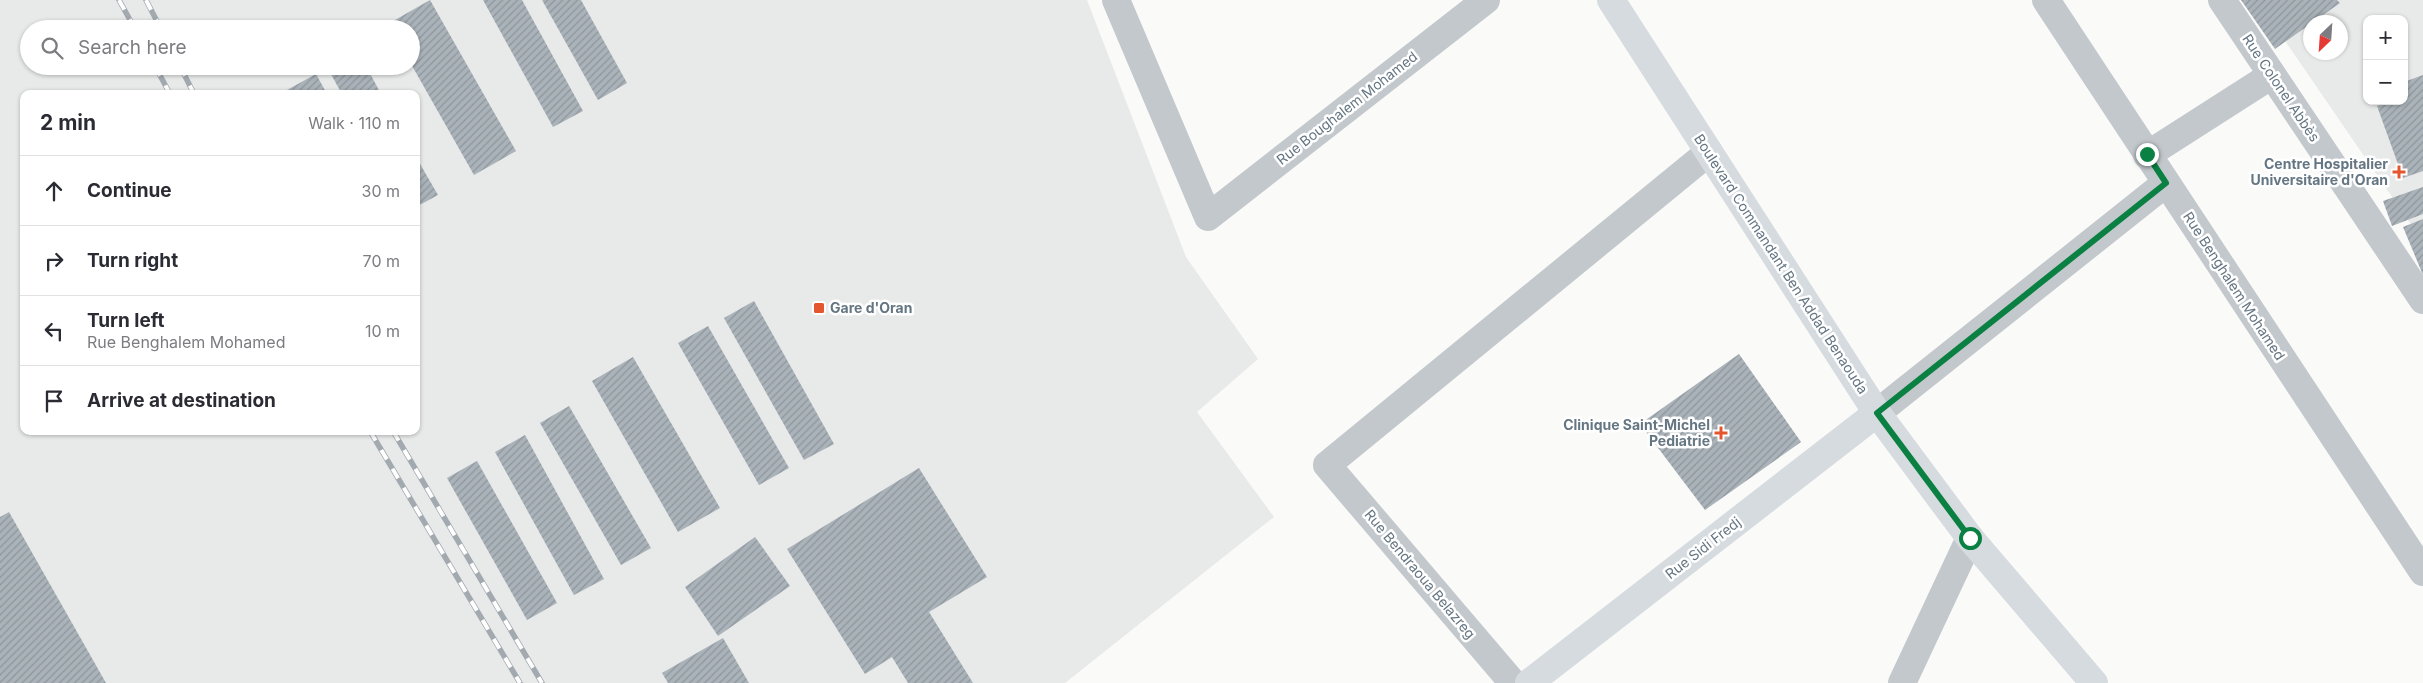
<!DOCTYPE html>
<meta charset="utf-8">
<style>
body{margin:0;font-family:Inter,sans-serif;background:#f2f2f3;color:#2b2b33}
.controls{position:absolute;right:15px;top:15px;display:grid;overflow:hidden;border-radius:10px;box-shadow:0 1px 4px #0004}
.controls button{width:45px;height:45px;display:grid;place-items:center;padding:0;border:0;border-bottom:1px solid #e1e1e2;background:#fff;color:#2b2b33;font:25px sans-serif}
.compass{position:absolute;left:2303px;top:15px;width:45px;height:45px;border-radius:50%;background:#fff;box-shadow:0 1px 4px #0004;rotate:205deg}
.stop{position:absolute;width:15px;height:15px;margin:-11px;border:4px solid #0b8043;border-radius:50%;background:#fff}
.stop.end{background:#0b8043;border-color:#fff;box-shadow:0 1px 5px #0008}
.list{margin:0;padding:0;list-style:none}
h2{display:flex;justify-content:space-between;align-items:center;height:65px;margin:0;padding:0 20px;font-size:21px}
h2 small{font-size:16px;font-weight:400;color:#7c7c81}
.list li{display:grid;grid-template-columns:32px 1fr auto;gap:15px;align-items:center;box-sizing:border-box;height:70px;padding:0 20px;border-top:1px solid #e1e1e2}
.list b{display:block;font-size:19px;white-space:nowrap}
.list p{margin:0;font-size:16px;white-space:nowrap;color:#7c7c81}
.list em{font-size:16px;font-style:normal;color:#7c7c81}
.icon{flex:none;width:28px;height:28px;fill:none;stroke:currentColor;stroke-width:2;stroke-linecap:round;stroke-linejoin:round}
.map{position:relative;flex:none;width:2423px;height:683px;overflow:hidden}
.search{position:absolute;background:#fff;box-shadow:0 1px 4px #0004;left:20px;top:20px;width:400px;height:55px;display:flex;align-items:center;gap:12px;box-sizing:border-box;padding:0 18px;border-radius:28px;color:#7c7c81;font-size:19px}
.panel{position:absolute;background:#fff;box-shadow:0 1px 4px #0004;left:20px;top:90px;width:400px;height:345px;border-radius:10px}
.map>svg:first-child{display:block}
.built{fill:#e8e9e9;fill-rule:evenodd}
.building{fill:url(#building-hatch)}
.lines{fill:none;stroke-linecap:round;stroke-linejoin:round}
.minor{stroke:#c3c8cc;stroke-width:28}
.major{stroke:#d6dbdf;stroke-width:28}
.rail-casing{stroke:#a2aab0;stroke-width:5.5}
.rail{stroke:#fff;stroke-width:4;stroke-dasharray:11;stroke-linecap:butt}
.route{stroke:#0b8043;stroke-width:6}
.poi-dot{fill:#e4572e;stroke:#fff;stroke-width:2}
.labels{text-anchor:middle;stroke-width:5;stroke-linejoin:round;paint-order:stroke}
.street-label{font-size:14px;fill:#657683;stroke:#fff}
.poi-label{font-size:14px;font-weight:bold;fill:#657683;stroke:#fff;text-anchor:end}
</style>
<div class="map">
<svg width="2423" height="683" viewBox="0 0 2423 683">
<defs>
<pattern id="building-hatch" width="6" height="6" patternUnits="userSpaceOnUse" patternTransform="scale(1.25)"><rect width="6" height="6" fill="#aab3b9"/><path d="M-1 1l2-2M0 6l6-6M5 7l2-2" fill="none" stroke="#8e969c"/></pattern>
</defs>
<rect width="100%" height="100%" fill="#fafaf8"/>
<g class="built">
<path d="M0 0H1087L1186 257 1258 359 1197 412 1274 517 1065 683H0ZM29 29H411V66H29ZM24 94H416V431H24Z"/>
<path d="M2257 0H2423V242ZM2367 19H2404V101H2367ZM2310 22H2340V52H2310Z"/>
</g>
<g class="building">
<polygon points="430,0 516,151 474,175 411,64 411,29 391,29 388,24"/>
<polygon points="483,0 522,0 583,111 553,127"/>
<polygon points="542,0 581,0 627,83 598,100"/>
<polygon points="2241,0 2337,0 2340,3 2275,49"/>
<polygon points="333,66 366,66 381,94 342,94 328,69"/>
<polygon points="316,74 327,94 288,94 287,90"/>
<polygon points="2423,75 2423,171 2403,178 2377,106 2390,101 2404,101 2406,95 2404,82"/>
<polygon points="416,157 438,195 416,207"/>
<polygon points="2423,187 2423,214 2392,226 2383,201"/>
<polygon points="2423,219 2423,275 2403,227"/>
<polygon points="754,301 834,444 804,460 724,318"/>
<polygon points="708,326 789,468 759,485 678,343"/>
<polygon points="1739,354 1801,442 1705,510 1640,424"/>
<polygon points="633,357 720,508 678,532 592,381"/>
<polygon points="569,406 651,548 621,565 540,423"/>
<polygon points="525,435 604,579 574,595 495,452"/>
<polygon points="477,461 557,603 527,620 447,478"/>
<polygon points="919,468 987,577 929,612 973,683 908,683 892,657 865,674 787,549"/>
<polygon points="9,512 106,683 0,683 0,517"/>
<polygon points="755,537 790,586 718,636 685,587"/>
<polygon points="723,638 749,683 668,683 662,673"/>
</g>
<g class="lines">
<g class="minor">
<polyline points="1116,0 1208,217 1486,0"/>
<polyline points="2046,0 2423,572"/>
<polyline points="2222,0 2423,300"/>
<polyline points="2147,155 2272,75"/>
<polyline points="1877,413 2166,183"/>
<polyline points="1513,683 1327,465 1709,152"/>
<polyline points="1902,683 1970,538"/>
</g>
<g class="major">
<polyline points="1611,0 1877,413 1970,538 2094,683"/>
<polyline points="1529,683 1877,413"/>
</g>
<g class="rail-casing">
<g id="rail">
<polyline points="119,0 135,29"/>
<polyline points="146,0 161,29"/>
<polyline points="155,66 170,94"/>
<polyline points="180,66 194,94"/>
<polyline points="370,431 520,683"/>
<polyline points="393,431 542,683"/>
</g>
</g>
<use href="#rail" class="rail"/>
</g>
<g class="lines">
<polyline class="route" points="1970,538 1877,413 2166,183 2147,154"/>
</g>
<g class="poi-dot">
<path d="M2396.5 164.5h5v5h5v5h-5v5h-5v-5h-5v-5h5z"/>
<rect x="813" y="302" width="12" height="12" rx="2.5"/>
<path d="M1718.5 425.5h5v5h5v5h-5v5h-5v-5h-5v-5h5z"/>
</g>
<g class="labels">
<g class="street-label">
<text transform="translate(2281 88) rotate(56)" y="5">Rue Colonel Abbès</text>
<text transform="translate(1347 108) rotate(-38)" y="5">Rue Boughalem Mohamed</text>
<text transform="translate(1781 264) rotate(57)" y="5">Boulevard Commandant Ben Addad Benaouda</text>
<text transform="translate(2234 286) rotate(57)" y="5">Rue Benghalem Mohamed</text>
<text transform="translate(1703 548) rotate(-38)" y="5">Rue Sidi Fredj</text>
<text transform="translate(1420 574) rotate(50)" y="5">Rue Bendraoua Belazreg</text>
</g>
<g class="poi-label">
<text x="2388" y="169">Centre Hospitalier<tspan x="2388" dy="16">Universitaire d'Oran</tspan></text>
<text x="830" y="313" text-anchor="start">Gare d'Oran</text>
<text x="1710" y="430">Clinique Saint-Michel<tspan x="1710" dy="16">Pediatrie</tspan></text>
</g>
</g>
</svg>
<div class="controls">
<button>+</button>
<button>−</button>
</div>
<svg class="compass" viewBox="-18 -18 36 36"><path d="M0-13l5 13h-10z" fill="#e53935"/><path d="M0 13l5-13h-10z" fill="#7c7c81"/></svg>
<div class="stop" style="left:1970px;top:538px"></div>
<div class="stop end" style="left:2147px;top:154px"></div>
<div class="search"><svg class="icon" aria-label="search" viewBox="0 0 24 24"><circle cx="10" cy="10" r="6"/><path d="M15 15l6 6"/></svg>Search here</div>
<section class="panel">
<h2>2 min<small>Walk · 110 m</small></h2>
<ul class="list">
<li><svg class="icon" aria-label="ahead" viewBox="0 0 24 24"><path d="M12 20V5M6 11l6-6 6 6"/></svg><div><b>Continue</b></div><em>30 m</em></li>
<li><svg class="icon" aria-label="right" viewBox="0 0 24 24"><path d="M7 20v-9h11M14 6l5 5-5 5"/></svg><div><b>Turn right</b></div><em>70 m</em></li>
<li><svg class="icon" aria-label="left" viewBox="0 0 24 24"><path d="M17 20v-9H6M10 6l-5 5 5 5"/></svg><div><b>Turn left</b><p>Rue Benghalem Mohamed</p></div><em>10 m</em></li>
<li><svg class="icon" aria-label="arrive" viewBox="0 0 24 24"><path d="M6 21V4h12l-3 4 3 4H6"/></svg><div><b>Arrive at destination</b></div></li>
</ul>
</section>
</div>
